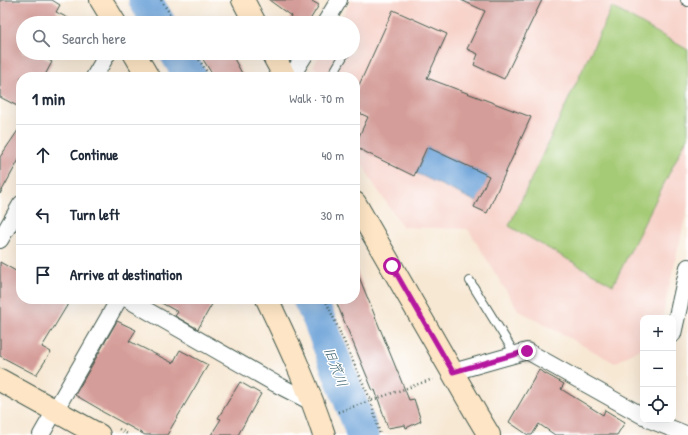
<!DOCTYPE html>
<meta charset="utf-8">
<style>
body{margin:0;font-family:"Patrick Hand","Klee One",sans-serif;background:#f6f6f7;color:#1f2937}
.controls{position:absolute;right:12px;bottom:12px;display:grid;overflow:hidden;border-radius:8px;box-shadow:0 4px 16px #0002}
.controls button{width:36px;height:36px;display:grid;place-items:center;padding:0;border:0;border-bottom:1px solid #e0e1e3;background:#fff;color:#1f2937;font:20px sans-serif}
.stop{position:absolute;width:12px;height:12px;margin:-9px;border:3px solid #b5179e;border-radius:50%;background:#fff}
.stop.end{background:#b5179e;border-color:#fff;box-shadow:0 1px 4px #0008}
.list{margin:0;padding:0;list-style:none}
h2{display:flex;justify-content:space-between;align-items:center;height:52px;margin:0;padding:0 16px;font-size:17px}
h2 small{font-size:13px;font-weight:400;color:#747a83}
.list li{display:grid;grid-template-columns:26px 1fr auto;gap:12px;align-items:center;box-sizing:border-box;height:60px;padding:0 16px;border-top:1px solid #e0e1e3}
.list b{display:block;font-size:15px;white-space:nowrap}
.list em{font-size:13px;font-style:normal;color:#747a83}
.icon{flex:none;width:22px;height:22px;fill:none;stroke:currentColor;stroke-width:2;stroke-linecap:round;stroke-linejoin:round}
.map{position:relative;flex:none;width:688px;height:435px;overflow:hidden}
.search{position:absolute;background:#fff;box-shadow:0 4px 16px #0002;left:16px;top:16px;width:344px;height:44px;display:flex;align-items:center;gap:10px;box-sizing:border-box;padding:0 14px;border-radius:22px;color:#747a83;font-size:15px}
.panel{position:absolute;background:#fff;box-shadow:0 4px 16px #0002;left:16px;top:72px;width:344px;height:232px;border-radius:16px}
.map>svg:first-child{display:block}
.built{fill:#f7d1c8}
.green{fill:#a5cb76;stroke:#628455}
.water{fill:#69a0d7;stroke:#446e86}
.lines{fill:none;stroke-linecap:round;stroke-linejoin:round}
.river{stroke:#69a0d7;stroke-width:33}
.building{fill:#d59d99}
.lane-casing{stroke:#3f574c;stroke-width:10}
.street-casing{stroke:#3f574c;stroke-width:18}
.secondary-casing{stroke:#3f574c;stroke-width:24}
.path{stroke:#3f574c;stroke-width:2.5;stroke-dasharray:1 3;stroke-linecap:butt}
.lane{stroke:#fff;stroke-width:8}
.street{stroke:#fff;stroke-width:16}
.secondary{stroke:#fde5c5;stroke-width:22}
.route{stroke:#b5179e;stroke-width:5}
.labels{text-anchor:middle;stroke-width:3;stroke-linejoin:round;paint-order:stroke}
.water-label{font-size:14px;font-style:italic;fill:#39606d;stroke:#fff}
</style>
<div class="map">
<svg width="688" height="435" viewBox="0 0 688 435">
<rect width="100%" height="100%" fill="#fff"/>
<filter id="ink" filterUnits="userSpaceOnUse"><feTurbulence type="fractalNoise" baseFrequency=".025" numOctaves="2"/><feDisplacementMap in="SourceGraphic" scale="8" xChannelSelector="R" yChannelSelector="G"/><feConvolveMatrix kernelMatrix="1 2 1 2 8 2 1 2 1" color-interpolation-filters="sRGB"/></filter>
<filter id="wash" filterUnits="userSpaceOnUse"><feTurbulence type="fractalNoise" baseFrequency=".012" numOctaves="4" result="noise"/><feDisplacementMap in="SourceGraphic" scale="16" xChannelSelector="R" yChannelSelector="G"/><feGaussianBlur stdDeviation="0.9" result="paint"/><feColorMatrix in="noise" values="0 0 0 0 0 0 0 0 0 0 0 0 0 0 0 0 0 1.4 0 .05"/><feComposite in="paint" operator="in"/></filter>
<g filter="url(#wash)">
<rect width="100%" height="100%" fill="#f7e8d4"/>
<polygon class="built" points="352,0 688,0 688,206 662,318 643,318 643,347 615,363 518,310 468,229 403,227 375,186 355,152 355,77 325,77 313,66 321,53 353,53 353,23 338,23"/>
<polygon class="green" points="612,7 688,50 688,136 613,285 509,226"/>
<polygon class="water" points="427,147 489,176 477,202 416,173"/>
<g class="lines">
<g class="river">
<polyline points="145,0 159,23"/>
<polyline points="176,53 191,77"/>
<polyline points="309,299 318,317 359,424 362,435"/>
</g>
</g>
<g id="blocks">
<g class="building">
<polygon points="0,0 52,0 60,5 56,12 78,23 23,23 23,53 37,53 52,62 44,77 21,77 21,108 0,97"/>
<polygon points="269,0 310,0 319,5 308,23 287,23 291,16"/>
<polygon points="461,0 542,0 504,79 474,65 478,54 467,49 485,11"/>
<polygon points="393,10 447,34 427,78 531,117 487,213 474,207 489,176 427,147 414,176 355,147 355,145 368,117 355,111 355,94"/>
<polygon points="199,53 231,53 244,77 214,77"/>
<polygon points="21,126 21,156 0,194 0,157"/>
<polygon points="0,262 21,274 21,299 71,299 42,347 51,352 36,375 0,356"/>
<polygon points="355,267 409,400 414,399 421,421 406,428 405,425 388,428 375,390 373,391 335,299 355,299"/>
<polygon points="154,299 215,299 198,329 175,316 178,312"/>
<polygon points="117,321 136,330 129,341 173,363 180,350 208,365 167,435 145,435 101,411 101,410 75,395"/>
<polygon points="539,370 564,384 561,389 603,415 605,410 625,422 617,435 555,435 539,424 532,435 528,435 509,422"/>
<polygon points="240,382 261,394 238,435 211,435 221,419 218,418"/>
</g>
</g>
</g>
<g filter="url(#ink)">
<use href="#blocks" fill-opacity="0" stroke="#3f574c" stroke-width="1"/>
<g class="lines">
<g class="lane-casing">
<g id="lane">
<polyline points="685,0 688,2"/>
<polyline points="331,77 345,53"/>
<polyline points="470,281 515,354"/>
</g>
</g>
<g class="street-casing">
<g id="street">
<polyline points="325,23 339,0"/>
<polyline points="94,77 108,53"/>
<polyline points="291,77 306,53"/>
<polyline points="0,240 21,204"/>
<polyline points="127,299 276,384 313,403"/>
<polyline points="673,334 688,267"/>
<polyline points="453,372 527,351 643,416"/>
<polyline points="650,420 688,435"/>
<polyline points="41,435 119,299"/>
</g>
</g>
<g class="secondary-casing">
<g id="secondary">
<polyline points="101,0 115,23"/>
<polyline points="243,0 255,23"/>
<polyline points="134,53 148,77"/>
<polyline points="272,53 285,77"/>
<polyline points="355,203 477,415 489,435"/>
<path d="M267 299C288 343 309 388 324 435"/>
<polyline points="0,380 99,435"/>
</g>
</g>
<g class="path">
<polyline points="161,0 176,23"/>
<polyline points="195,53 210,77"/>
<polyline points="325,299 371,401 380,435"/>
<polyline points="338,412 433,379"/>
<polyline points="119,429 129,435"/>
</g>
<use href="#lane" class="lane"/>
<use href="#street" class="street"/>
<use href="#secondary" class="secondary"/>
</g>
</g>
<g class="lines" filter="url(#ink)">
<polyline class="route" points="392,266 453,372 527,351"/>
</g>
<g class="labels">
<g class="water-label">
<text transform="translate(336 367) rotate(69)" y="5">旧笊川</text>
</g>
</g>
</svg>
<div class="controls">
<button>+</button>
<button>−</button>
<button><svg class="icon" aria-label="locate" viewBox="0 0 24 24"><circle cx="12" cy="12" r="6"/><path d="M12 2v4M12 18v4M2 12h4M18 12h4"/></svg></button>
</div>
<div class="stop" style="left:392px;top:266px"></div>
<div class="stop end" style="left:527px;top:351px"></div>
<div class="search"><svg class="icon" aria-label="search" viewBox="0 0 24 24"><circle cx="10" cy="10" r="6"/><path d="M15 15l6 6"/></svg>Search here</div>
<section class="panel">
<h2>1 min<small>Walk · 70 m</small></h2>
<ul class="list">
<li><svg class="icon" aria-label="ahead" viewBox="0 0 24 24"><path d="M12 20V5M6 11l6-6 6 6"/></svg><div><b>Continue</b></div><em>40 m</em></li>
<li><svg class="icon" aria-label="left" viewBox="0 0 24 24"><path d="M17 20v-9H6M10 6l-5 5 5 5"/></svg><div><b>Turn left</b></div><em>30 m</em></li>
<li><svg class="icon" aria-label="arrive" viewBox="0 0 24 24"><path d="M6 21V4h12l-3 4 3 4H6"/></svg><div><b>Arrive at destination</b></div></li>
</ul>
</section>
</div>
